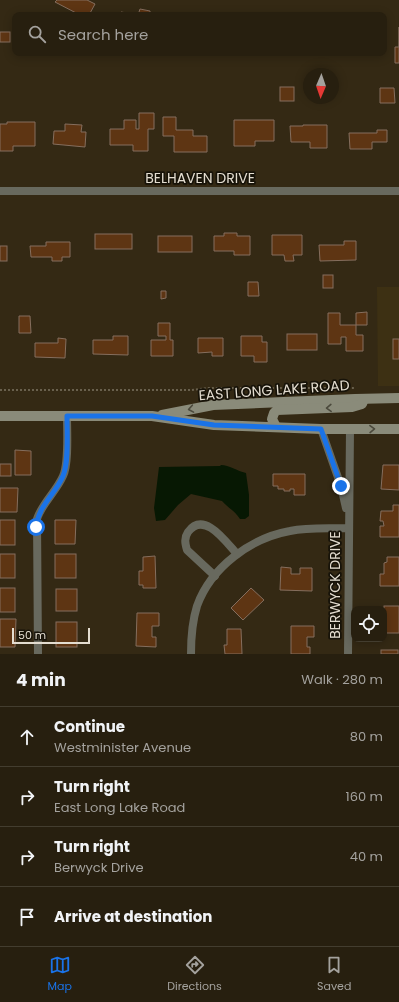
<!DOCTYPE html>
<meta charset="utf-8">
<style>
body{margin:0;font-family:Poppins,sans-serif;background:#332c1d;color:#f1f3f6}
.controls{position:absolute;right:12px;bottom:12px;display:grid;overflow:hidden;border-radius:8px;box-shadow:0 2px 10px #0003}
.controls button{width:36px;height:36px;display:grid;place-items:center;padding:0;border:0;border-bottom:1px solid #433d2f;background:#271f0f;color:#f1f3f6;font:20px sans-serif}
.compass{position:absolute;left:303px;top:68px;width:36px;height:36px;border-radius:50%;background:#271f0f;box-shadow:0 2px 10px #0003;rotate:182deg}
.scale{position:absolute;left:12px;bottom:10px;width:78px;box-sizing:border-box;padding-left:4px;border:2px solid #e4ddd0;border-top:0;font-size:11px;line-height:14px;white-space:nowrap;color:#e4ddd0;-webkit-text-stroke:3px #171309;paint-order:stroke}
.stop{position:absolute;width:12px;height:12px;margin:-9px;border:3px solid #1a73e8;border-radius:50%;background:#fff}
.stop.end{background:#1a73e8;border-color:#fff;box-shadow:0 1px 4px #0008}
.list{margin:0;padding:0;list-style:none}
h2{display:flex;justify-content:space-between;align-items:center;height:52px;margin:0;padding:0 16px;font-size:17px}
h2 small{font-size:13px;font-weight:400;color:#a4a29e}
.list li{display:grid;grid-template-columns:26px 1fr auto;gap:12px;align-items:center;box-sizing:border-box;height:60px;padding:0 16px;border-top:1px solid #433d2f}
.list b{display:block;font-size:15px;white-space:nowrap}
.list p{margin:0;font-size:13px;white-space:nowrap;color:#a4a29e}
.list em{font-size:13px;font-style:normal;color:#a4a29e}
.icon{flex:none;width:22px;height:22px;fill:none;stroke:currentColor;stroke-width:2;stroke-linecap:round;stroke-linejoin:round}
.map{position:relative;flex:none;width:399px;height:654px;overflow:hidden}
.search{position:absolute;background:#271f0f;box-shadow:0 2px 10px #0003;left:12px;right:12px;top:12px;height:44px;display:flex;align-items:center;gap:10px;box-sizing:border-box;padding:0 14px;border-radius:8px;color:#a4a29e;font-size:15px}
.sheet{height:292px;background:#271f0f}
nav{display:flex;justify-content:space-around;align-items:center;box-sizing:border-box;height:56px;border-top:1px solid #433d2f;background:#271f0f;font-size:11px;color:#a4a29e}
nav a{display:grid;justify-items:center;gap:2px}
nav .on{color:#1a73e8}
.map>svg:first-child{display:block}
.built{fill:#3d3013}
.water{fill:#071803}
.building{fill:#5e3513;stroke:#856e5e}
.lines{fill:none;stroke-linecap:round;stroke-linejoin:round}
.path{stroke:#69604d;stroke-width:2;stroke-dasharray:2 2;stroke-linecap:butt}
.minor{stroke:#68695e;stroke-width:8}
.secondary{stroke:#8a8b7a;stroke-width:10}
.oneway{stroke:#4b493c}
.route{stroke:#1a73e8;stroke-width:5}
.labels{text-anchor:middle;stroke-width:3.5;stroke-linejoin:round;paint-order:stroke}
.street-label{font-size:14px;fill:#e4ddd0;stroke:#171309}
</style>
<div class="map">
<svg width="399" height="654" viewBox="0 0 399 654">
<rect width="100%" height="100%" fill="#342914"/>
<polygon class="built" points="377,287 399,287 399,386 378,386"/>
<path class="water" d="M221 465C229 465 237 471 246 473L249 495V516L245 519H240C235 511 228 508 222 501L191 494 178 505 165 520 156 521 154 508 159 467 220 466Z"/>
<g class="building">
<polygon points="57,0 87,0 95,4 89,15 80,15 55,2"/>
<polygon points="140,9 150,11 150,15 121,15 121,12 138,15"/>
<polygon points="399,27 399,63 395,63 395,47 399,47"/>
<rect x="0" y="32" width="10" height="10"/>
<rect x="280" y="87" width="14" height="14"/>
<polygon points="380,88 394,88 395,103 380,103"/>
<polygon points="139,113 154,113 154,129 148,129 148,151 133,151 133,145 110,145 110,129 124,129 124,120 136,120 136,129 139,129"/>
<polygon points="163,117 176,117 176,130 193,130 193,136 207,136 207,152 174,152 174,136 163,136"/>
<polygon points="234,120 274,120 274,141 255,141 255,146 234,146"/>
<polygon points="7,122 35,122 35,146 13,146 13,151 0,151 0,124 7,124"/>
<polygon points="65,124 82,125 81,132 86,132 85,147 53,144 54,131 65,131"/>
<polygon points="303,125 327,125 327,148 310,148 310,142 291,142 290,126 303,126"/>
<polygon points="377,130 387,130 387,142 372,142 372,149 350,149 349,133 377,133"/>
<polygon points="224,233 237,233 237,236 250,236 250,255 234,255 234,251 214,251 214,236 224,236"/>
<rect x="95" y="234" width="37" height="15"/>
<polygon points="272,235 302,235 302,255 293,255 294,261 285,261 284,255 272,255"/>
<rect x="158" y="236" width="34" height="16"/>
<polygon points="344,241 356,241 356,260 320,261 319,245 344,245"/>
<polygon points="46,242 70,242 70,257 62,257 62,261 52,261 52,257 31,257 30,246 46,246"/>
<rect x="0" y="246" width="7" height="15"/>
<rect x="323" y="275" width="10" height="13"/>
<polygon points="248,282 258,282 259,296 248,296"/>
<polygon points="161,291 166,291 166,298 161,299"/>
<polygon points="367,312 367,325 356,325 356,335 363,335 363,351 346,351 346,337 341,337 341,344 328,344 328,313 340,313 340,325 356,325 356,313"/>
<polygon points="19,316 30,316 31,333 19,333"/>
<polygon points="158,323 170,323 170,340 173,340 173,356 151,356 151,340 166,340 166,336 158,336"/>
<rect x="287" y="334" width="30" height="16"/>
<polygon points="113,336 128,336 128,355 93,354 93,340 113,340"/>
<polygon points="241,336 262,336 262,342 267,342 267,362 254,362 254,356 241,356"/>
<polygon points="58,338 66,339 65,358 35,357 35,343 58,343"/>
<polygon points="198,338 223,338 223,356 212,356 212,352 198,353"/>
<rect x="393" y="339" width="6" height="20"/>
<polygon points="15,450 31,451 31,475 15,475"/>
<rect x="0" y="464" width="11" height="12"/>
<polygon points="383,465 399,465 399,490 381,489"/>
<polygon points="273,474 305,474 305,495 294,495 294,489 290,489 290,491 284,491 284,489 278,489 278,486 273,486"/>
<polygon points="0,488 18,488 17,512 0,512"/>
<polygon points="393,505 399,505 399,537 380,537 380,526 384,526 383,521 380,521 381,511 393,511"/>
<rect x="0" y="520" width="15" height="25"/>
<polygon points="55,520 76,520 75,544 55,544"/>
<rect x="0" y="554" width="15" height="24"/>
<rect x="55" y="554" width="21" height="24"/>
<polygon points="155,556 156,588 143,588 143,585 139,585 139,571 143,571 143,557"/>
<polygon points="387,557 399,557 399,586 380,586 380,574 384,574 384,563 387,562"/>
<polygon points="281,567 291,568 291,574 300,574 300,568 312,568 312,591 280,590"/>
<rect x="0" y="588" width="15" height="24"/>
<polygon points="251,588 264,600 243,620 231,608"/>
<rect x="56" y="589" width="21" height="22"/>
<rect x="384" y="606" width="15" height="27"/>
<polygon points="137,613 159,613 159,626 152,626 152,637 156,637 156,647 136,646"/>
<polygon points="0,619 16,619 15,647 0,647"/>
<rect x="56" y="622" width="21" height="25"/>
<polygon points="291,626 314,626 314,637 307,637 307,647 310,647 310,654 291,654"/>
<polygon points="227,629 241,629 242,654 225,654 224,645 227,645"/>
<rect x="381" y="650" width="17" height="4"/>
</g>
<g class="lines">
<polyline class="path" points="0,390 192,390 208,388 354,388"/>
<g class="minor">
<polyline points="0,191 399,191"/>
<polyline points="321,429 341,486 346,508"/>
<path d="M215 576 187 550C185 543 184 538 188 532 204 510 226 542 237 554"/>
<path d="M38 654 37 519C42 503 56 492 63 476 69 464 67 431 67 416"/>
<path d="M191 654C191 638 192 622 197 606 211 567 251 538 290 531 309 527 329 529 348 528"/>
<polyline points="348,654 350,429"/>
</g>
<g class="secondary">
<polyline points="162,415 213,405 355,399 399,398"/>
<polyline points="0,416 152,416 214,425 321,429 399,429"/>
<polyline points="276,427 272,419 274,413 277,410 352,407 362,404 364,399"/>
</g>
</g>
<defs><path id="oneway-chevron" d="M-2-3.5L2.5 0L-2 3.5" fill="none" stroke-width="1.6" stroke-linecap="round" stroke-linejoin="round"/></defs>
<g class="oneway">
<use href="#oneway-chevron" transform="translate(329 408) rotate(178)"/>
<use href="#oneway-chevron" transform="translate(191 409) rotate(170)"/>
<use href="#oneway-chevron" transform="translate(372 429) rotate(-1)"/>
</g>
<g class="lines">
<path class="route" d="M36 527C39 504 55 495 63 476 69 462 67 432 67 416H152L214 425 321 429 341 486"/>
</g>
<g class="labels">
<g class="street-label">
<text x="200" y="183">BELHAVEN DRIVE</text>
<text transform="translate(274 390) rotate(-4)" y="5">EAST LONG LAKE ROAD</text>
<text transform="translate(335 585) rotate(-90)" y="5">BERWYCK DRIVE</text>
</g>
</g>
</svg>
<div class="controls">
<button><svg class="icon" aria-label="locate" viewBox="0 0 24 24"><circle cx="12" cy="12" r="6"/><path d="M12 2v4M12 18v4M2 12h4M18 12h4"/></svg></button>
</div>
<svg class="compass" viewBox="-18 -18 36 36"><path d="M0-13l5 13h-10z" fill="#e53935"/><path d="M0 13l5-13h-10z" fill="#a4a29e"/></svg>
<div class="scale">50 m</div>
<div class="stop" style="left:36px;top:527px"></div>
<div class="stop end" style="left:341px;top:486px"></div>
<div class="search"><svg class="icon" aria-label="search" viewBox="0 0 24 24"><circle cx="10" cy="10" r="6"/><path d="M15 15l6 6"/></svg>Search here</div>
</div>
<section class="sheet">
<h2>4 min<small>Walk · 280 m</small></h2>
<ul class="list">
<li><svg class="icon" aria-label="ahead" viewBox="0 0 24 24"><path d="M12 20V5M6 11l6-6 6 6"/></svg><div><b>Continue</b><p>Westminister Avenue</p></div><em>80 m</em></li>
<li><svg class="icon" aria-label="right" viewBox="0 0 24 24"><path d="M7 20v-9h11M14 6l5 5-5 5"/></svg><div><b>Turn right</b><p>East Long Lake Road</p></div><em>160 m</em></li>
<li><svg class="icon" aria-label="right" viewBox="0 0 24 24"><path d="M7 20v-9h11M14 6l5 5-5 5"/></svg><div><b>Turn right</b><p>Berwyck Drive</p></div><em>40 m</em></li>
<li><svg class="icon" aria-label="arrive" viewBox="0 0 24 24"><path d="M6 21V4h12l-3 4 3 4H6"/></svg><div><b>Arrive at destination</b></div></li>
</ul>
</section>
<nav>
<a class="on"><svg class="icon" aria-label="map" viewBox="0 0 24 24"><path d="M3 6l6-2 6 2 6-2v14l-6 2-6-2-6 2zM9 4v14M15 6v14"/></svg>Map</a>
<a><svg class="icon" aria-label="directions" viewBox="0 0 24 24"><path d="M12 3l9 9-9 9-9-9zM9 14v-3h6M13 9l2 2-2 2"/></svg>Directions</a>
<a><svg class="icon" aria-label="saved" viewBox="0 0 24 24"><path d="M7 4h10v16l-5-4-5 4z"/></svg>Saved</a>
</nav>
